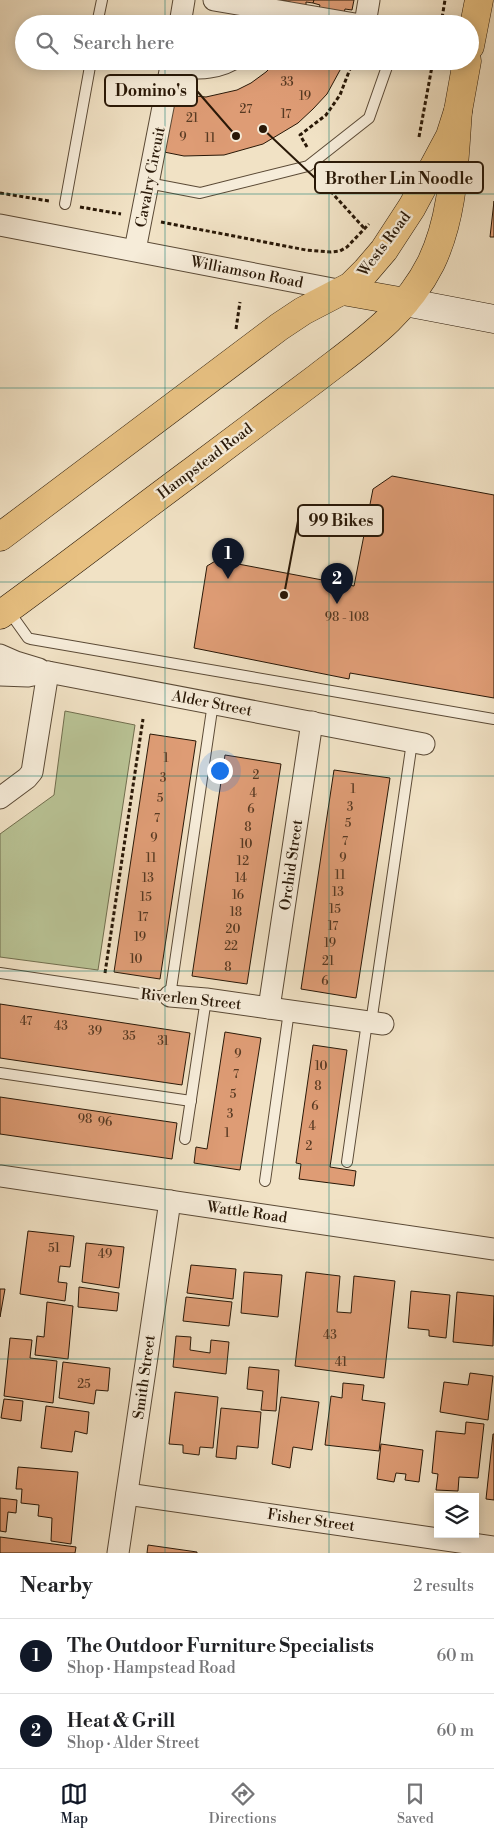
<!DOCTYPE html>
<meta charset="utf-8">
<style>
body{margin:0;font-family:"Libre Bodoni",serif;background:#f2f2f2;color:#202124}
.controls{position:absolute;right:15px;bottom:15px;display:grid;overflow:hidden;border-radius:0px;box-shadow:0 2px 12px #0003}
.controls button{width:45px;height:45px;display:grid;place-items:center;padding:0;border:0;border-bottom:1px solid #e0e0e0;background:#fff;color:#202124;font:25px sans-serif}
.you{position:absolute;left:219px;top:770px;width:18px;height:18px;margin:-12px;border:4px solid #fff;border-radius:50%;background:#1a73e8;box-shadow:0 0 0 8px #1a73e833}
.badge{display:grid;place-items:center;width:32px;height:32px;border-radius:50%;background:#111827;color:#fff;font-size:16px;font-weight:700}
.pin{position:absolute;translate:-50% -41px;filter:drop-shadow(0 1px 2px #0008)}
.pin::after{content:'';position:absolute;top:26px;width:18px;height:15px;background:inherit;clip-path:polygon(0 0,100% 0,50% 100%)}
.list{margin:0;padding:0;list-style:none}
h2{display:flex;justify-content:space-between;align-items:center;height:65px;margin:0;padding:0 20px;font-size:21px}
h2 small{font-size:16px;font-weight:400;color:#757577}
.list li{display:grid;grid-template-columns:32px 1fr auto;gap:15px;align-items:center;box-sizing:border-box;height:75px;padding:0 20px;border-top:1px solid #e0e0e0}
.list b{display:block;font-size:19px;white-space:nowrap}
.list p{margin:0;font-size:16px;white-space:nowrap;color:#757577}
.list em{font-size:16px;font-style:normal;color:#757577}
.icon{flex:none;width:28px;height:28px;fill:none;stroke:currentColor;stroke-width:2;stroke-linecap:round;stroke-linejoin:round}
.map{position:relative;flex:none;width:494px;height:1553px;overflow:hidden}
.search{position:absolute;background:#fff;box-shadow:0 2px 12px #0003;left:15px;right:15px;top:15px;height:55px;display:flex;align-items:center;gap:12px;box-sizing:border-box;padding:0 18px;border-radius:28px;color:#757577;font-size:19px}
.sheet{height:215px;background:#fff}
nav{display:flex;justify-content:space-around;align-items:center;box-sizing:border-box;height:70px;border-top:1px solid #e0e0e0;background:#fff;font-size:14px;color:#757577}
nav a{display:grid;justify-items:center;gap:2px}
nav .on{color:#111827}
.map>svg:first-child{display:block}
.green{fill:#b9c395;stroke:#716e4e}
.building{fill:#de9c75;stroke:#291807}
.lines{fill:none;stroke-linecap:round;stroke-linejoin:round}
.lane-casing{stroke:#5b4a36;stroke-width:12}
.street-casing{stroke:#5b4a36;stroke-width:23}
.secondary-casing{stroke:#291807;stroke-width:29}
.primary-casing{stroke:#291807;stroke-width:29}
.path{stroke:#291807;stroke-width:3;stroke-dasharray:4 2.5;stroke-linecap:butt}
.lane{stroke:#f6ecd9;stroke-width:10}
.street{stroke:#f6ecd9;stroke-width:21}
.secondary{stroke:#f6ecd9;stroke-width:28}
.primary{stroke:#e8c182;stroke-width:28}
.grid{fill:none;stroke:#0f766e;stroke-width:1;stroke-opacity:0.55}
.labels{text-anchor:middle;stroke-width:4.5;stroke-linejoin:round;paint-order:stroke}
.number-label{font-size:12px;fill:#563922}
.street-label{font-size:15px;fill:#291807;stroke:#f6ecd9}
.leader{fill:none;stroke:#291807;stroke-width:2}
.callout-dot{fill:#291807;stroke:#f6ecd9;stroke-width:2}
.callout{fill:#f6ecd9;stroke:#291807;stroke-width:2}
.callout-label{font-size:16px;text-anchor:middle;font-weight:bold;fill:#291807}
</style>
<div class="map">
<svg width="494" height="1553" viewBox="0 0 494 1553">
<rect width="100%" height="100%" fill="#f1e2c5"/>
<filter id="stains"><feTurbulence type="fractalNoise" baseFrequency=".004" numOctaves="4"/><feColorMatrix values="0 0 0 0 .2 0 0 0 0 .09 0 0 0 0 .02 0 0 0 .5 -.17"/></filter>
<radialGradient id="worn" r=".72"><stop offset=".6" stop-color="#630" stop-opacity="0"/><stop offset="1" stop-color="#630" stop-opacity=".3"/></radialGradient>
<polygon class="green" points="65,711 135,725 98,970 0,957 0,834 54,795"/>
<g class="building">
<polygon points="281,0 314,0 313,3 306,2 306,6"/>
<polygon points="314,0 354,0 352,10 345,9 344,13 319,8 320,5 313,3"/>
<polygon points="277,61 345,61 327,94 313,109 298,123 263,144 224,155 184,156 164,152 174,94 206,97 237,90 251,83 266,72"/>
<polygon points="494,201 494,237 490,237"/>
<polygon points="392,476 494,495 494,698 350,673 349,679 194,648 207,566 217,560 354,586 373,489"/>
<polygon points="150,734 196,741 160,979 114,972"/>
<polygon points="225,755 281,764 247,984 192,976"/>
<polygon points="334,770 390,778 356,998 301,989"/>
<polygon points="0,1004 190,1033 182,1085 0,1058"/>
<polygon points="225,1032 261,1038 240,1170 194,1163 196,1147 207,1149"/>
<polygon points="313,1045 347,1050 330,1167 356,1171 354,1186 299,1179 301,1164 296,1163"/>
<polygon points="0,1097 177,1123 172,1159 0,1134"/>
<polygon points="28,1231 74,1236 70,1267 60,1266 58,1282 67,1283 65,1301 20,1294"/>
<polygon points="86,1243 124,1247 119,1288 82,1282"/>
<polygon points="191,1265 236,1269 233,1299 187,1293"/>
<polygon points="244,1272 282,1275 278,1317 241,1313"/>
<polygon points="306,1272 340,1276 337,1312 351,1313 354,1276 395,1281 384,1378 295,1366"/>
<polygon points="79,1287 119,1293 117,1311 78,1307"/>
<polygon points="0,1289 5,1289 0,1317"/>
<polygon points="411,1291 450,1295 446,1338 429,1336 429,1330 408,1328"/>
<polygon points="457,1292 494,1296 493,1346 453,1342"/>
<polygon points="186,1297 232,1302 229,1326 183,1321"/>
<polygon points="47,1302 73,1306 68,1359 35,1355 37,1336 44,1337"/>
<polygon points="176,1336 191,1337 190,1350 210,1353 211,1340 229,1342 226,1374 173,1367"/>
<polygon points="10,1338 32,1340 30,1358 57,1361 53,1403 4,1396"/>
<polygon points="63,1362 110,1368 108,1391 96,1390 94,1404 59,1398"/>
<polygon points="249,1367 279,1370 276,1411 261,1410 263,1391 247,1389"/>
<polygon points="470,1373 493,1376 488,1420 440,1412 444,1382 468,1385"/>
<polygon points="343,1383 364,1385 362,1400 385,1403 379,1451 325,1445 331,1396 342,1398"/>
<polygon points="175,1392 218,1397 213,1448 200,1447 199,1455 183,1453 183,1445 169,1444"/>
<polygon points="281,1397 319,1402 312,1450 293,1447 290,1468 272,1464"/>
<polygon points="4,1399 23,1401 21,1421 1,1418"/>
<polygon points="46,1406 89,1412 87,1434 75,1431 72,1452 41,1448"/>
<polygon points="221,1408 261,1412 258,1448 237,1446 236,1459 216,1457"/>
<polygon points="466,1422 484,1424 478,1478 459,1477 458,1491 436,1490 438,1474 432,1473 436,1431 465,1434"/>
<polygon points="493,1434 494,1434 494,1500 486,1499"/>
<polygon points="381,1444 423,1450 419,1482 405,1480 406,1474 396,1473 394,1482 377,1479"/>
<polygon points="18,1467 78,1472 71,1544 51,1541 52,1518 38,1516 39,1505 21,1503 22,1489 16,1489"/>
<polygon points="0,1498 17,1500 16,1513 8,1512 6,1532 0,1531"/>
<polygon points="0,1537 76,1547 75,1553 0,1553"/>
<polygon points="148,1545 197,1552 197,1553 147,1553"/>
</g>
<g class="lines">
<g class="lane-casing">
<g id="lane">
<polyline points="97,24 102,0"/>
<path d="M170 74C193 74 220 76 240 61"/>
<polyline points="148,183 200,193 308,166 369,118 389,61"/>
<polyline points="65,204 91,61"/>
<polyline points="8,610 28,638 31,639 494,719"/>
<polyline points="0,973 154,996 170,996 213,703"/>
<polyline points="371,1023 412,742"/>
<polyline points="0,1073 191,1101"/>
<polyline points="185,1139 206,999"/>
<polyline points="347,1162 367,1022"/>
<polyline points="265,1181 289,1011"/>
</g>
</g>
<g class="street-casing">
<g id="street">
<polyline points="214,0 355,24"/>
<polyline points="180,24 184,0"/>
<polyline points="365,24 369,0"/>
<polyline points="0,225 343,291"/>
<polyline points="135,250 172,61"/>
<polyline points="0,655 16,662 39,669"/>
<polyline points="0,675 28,676 48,672 424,744"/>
<polyline points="0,798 27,778 32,772 48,672"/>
<polyline points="170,996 206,999 383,1024"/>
<polyline points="269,1008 312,722"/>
<polyline points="0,1176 494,1249"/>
<polyline points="127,1494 494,1547"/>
<polyline points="118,1553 170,1201"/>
</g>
</g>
<g class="secondary-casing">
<polyline id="secondary" points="405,302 494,319"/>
</g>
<g class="primary-casing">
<g id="primary">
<polyline points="470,46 479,0"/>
<polyline points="343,291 405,302"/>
<polyline points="0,537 279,327 303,311 351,286 366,271 384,250 412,207 450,136 458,111 467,61"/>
<path d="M0 615C65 568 129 518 194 470 235 439 277 408 318 377 362 343 405 315 431 263 454 215 454 163 458 111"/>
</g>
</g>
<g class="path">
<polyline points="441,24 445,0"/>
<polyline points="419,137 433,61"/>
<polyline points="307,147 300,135 326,115 340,95 353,61"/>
<polyline points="321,174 333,194 364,228"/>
<polyline points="0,193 49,201"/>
<polyline points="80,207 121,214"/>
<polyline points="161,222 306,250 331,252 340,251 347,247 369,224"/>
<polyline points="236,329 240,302"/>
<polyline points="105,973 143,719"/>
</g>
<use href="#lane" class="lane"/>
<use href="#street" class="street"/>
<use href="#secondary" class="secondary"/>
<use href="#primary" class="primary"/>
</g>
<path class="grid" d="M165 0V24M329 0V24M165 61V1553M329 61V1553M0 194H494M0 388H494M0 582H494M0 776H494M0 971H494M0 1165H494M0 1359H494"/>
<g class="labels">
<g class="number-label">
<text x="287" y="86">33</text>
<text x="305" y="100">19</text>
<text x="246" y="113">27</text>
<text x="286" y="118">17</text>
<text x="192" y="122">21</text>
<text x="183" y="141">9</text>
<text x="210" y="142">11</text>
<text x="347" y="621">98 - 108</text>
<text x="166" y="762">1</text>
<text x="256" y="779">2</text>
<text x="163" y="782">3</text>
<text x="353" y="793">1</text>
<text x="253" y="797">4</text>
<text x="160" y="802">5</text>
<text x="350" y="811">3</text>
<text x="251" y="813">6</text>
<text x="157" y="822">7</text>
<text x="348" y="827">5</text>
<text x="248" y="831">8</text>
<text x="154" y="842">9</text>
<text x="345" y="845">7</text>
<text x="246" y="848">10</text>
<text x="151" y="862">11</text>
<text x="343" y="862">9</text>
<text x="243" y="865">12</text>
<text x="340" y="879">11</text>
<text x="148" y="882">13</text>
<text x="241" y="882">14</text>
<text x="338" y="896">13</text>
<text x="238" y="899">16</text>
<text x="146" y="901">15</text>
<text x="335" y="913">15</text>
<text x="236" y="916">18</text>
<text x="143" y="921">17</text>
<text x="333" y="930">17</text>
<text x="233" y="933">20</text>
<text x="140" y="941">19</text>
<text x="330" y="947">19</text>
<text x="231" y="950">22</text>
<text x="136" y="963">10</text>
<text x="328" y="965">21</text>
<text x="228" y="971">8</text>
<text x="325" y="985">6</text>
<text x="26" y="1025">47</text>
<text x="61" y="1030">43</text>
<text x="95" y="1035">39</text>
<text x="129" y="1040">35</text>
<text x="163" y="1045">31</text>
<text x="238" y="1058">9</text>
<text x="321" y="1070">10</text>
<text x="236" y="1078">7</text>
<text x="318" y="1090">8</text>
<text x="233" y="1098">5</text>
<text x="315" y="1110">6</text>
<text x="230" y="1118">3</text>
<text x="85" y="1123">98</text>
<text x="105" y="1126">96</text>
<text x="312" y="1130">4</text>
<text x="227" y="1137">1</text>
<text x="309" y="1150">2</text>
<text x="54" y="1252">51</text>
<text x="105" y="1258">49</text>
<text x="330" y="1339">43</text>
<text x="341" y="1366">41</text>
<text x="84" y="1388">25</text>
</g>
<g class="street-label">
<text transform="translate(150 177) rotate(-79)" y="5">Cavalry Circuit</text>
<text transform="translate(384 244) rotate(-53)" y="5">Wests Road</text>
<text transform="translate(247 272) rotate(11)" y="5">Williamson Road</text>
<text transform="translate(205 461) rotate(-37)" y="5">Hampstead Road</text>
<text transform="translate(212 703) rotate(11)" y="5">Alder Street</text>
<text transform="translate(291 865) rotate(-82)" y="5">Orchid Street</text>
<text transform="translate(191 999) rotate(6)" y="5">Riverlen Street</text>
<text transform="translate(247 1212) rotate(8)" y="5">Wattle Road</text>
<text transform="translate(144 1377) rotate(-82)" y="5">Smith Street</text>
<text transform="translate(311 1520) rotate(8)" y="5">Fisher Street</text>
</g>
</g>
<path class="leader" d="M236 136L197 91M263 129L315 178M284 595L298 521"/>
<g class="callout-dot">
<circle cx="236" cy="136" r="5"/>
<circle cx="263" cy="129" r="5"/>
<circle cx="284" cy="595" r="5"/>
</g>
<g class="callout">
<rect x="105" y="75" width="92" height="31" rx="5"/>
<rect x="315" y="162" width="168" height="31" rx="5"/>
<rect x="298" y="505" width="85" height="31" rx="5"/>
</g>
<g class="callout-label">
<text x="151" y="96">Domino's</text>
<text x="399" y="184">Brother Lin Noodle</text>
<text x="341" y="526">99 Bikes</text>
</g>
<rect width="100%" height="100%" filter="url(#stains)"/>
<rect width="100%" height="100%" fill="url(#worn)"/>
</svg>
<div class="controls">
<button><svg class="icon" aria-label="layers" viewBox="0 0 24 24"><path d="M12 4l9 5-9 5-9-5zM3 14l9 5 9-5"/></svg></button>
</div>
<div class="you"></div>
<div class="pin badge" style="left:228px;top:579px">1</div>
<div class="pin badge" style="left:337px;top:604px">2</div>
<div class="search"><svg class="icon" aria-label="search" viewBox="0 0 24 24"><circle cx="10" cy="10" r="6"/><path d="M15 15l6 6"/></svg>Search here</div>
</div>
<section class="sheet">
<h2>Nearby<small>2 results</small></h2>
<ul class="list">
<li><span class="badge">1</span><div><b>The Outdoor Furniture Specialists</b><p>Shop · Hampstead Road</p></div><em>60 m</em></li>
<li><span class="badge">2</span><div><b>Heat &amp; Grill</b><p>Shop · Alder Street</p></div><em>60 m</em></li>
</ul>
</section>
<nav>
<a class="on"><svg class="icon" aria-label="map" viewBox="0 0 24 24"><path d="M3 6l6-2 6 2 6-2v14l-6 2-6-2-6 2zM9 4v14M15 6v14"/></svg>Map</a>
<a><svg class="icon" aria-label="directions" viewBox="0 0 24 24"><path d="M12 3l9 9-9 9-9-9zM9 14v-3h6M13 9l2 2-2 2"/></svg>Directions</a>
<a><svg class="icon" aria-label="saved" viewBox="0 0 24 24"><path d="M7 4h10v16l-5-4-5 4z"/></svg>Saved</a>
</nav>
